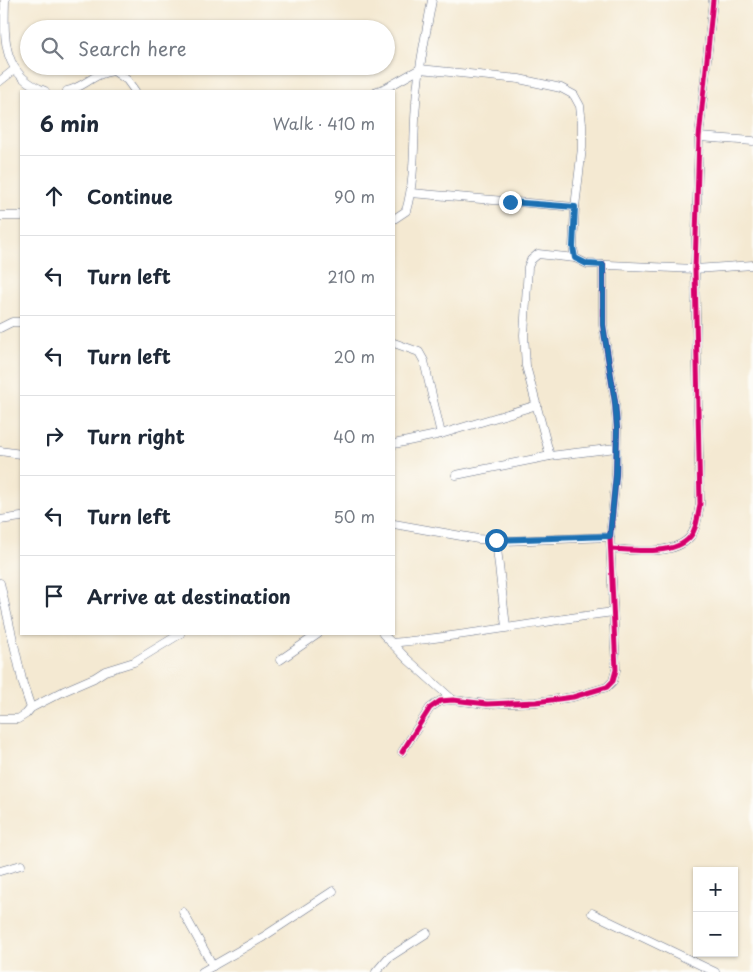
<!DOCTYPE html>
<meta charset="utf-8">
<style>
body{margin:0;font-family:"Playpen Sans",sans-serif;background:#f6f6f7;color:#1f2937}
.controls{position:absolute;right:15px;bottom:15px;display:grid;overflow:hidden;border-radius:0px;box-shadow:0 1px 4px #0004}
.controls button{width:45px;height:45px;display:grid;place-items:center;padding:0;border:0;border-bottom:1px solid #e0e1e3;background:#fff;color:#1f2937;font:25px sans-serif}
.stop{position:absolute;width:15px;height:15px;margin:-11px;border:4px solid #1f6fb2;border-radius:50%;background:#fff}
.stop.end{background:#1f6fb2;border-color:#fff;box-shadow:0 1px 5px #0008}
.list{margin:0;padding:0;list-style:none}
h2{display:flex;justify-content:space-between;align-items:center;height:65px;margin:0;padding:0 20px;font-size:21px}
h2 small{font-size:16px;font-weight:400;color:#747a83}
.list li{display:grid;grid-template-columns:32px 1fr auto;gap:15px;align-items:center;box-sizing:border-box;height:80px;padding:0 20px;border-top:1px solid #e0e1e3}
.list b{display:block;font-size:19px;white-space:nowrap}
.list em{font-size:16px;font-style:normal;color:#747a83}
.icon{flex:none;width:28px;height:28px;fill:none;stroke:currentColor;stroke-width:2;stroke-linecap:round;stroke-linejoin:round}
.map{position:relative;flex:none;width:753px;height:972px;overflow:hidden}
.search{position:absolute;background:#fff;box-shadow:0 1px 4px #0004;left:20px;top:20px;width:375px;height:55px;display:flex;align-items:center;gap:12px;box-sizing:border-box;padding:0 18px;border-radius:28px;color:#747a83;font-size:19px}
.panel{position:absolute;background:#fff;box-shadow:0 1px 4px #0004;left:20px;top:90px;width:375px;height:545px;border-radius:0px}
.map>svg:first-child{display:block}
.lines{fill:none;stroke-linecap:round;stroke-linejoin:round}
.street-casing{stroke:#677087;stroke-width:9}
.street{stroke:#fff;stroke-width:8}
.cycleway-casing{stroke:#fdfcf7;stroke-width:8}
.cycleway{stroke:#d6006c;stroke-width:5}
.route{stroke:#1f6fb2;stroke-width:6}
</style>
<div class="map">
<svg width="753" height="972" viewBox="0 0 753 972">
<rect width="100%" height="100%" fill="#fdfcf7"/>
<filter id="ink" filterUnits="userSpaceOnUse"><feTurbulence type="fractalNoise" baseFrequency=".02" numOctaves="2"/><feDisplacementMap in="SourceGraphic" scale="10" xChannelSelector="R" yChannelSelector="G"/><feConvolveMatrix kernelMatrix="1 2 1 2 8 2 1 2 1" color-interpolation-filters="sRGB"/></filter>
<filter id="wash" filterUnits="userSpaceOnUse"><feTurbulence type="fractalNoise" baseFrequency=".0096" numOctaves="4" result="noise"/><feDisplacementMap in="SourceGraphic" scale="20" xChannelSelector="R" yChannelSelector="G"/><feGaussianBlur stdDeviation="1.12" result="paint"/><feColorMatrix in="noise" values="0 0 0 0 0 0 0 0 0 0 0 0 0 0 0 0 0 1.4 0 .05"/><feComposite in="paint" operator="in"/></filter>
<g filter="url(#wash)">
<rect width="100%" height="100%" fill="#f4e9d2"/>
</g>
<g filter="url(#ink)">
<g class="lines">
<g class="street-casing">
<g id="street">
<path d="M5 0C4 39 2 75 45 91"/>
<polyline points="0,81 14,70"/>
<path d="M67 91C85 87 93 73 114 71L127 80 135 91"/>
<polyline points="377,91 386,88 420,69 519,79 561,88 574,95 580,106 582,124 582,148 575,207"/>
<polyline points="699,137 753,141"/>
<polyline points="411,193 575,207 573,247 575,258 587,264 695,269 753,265"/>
<polyline points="0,216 21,216"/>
<path d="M394 219 406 211C416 177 413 139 416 103 418 69 426 34 432 0"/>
<polyline points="0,328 12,322 21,322"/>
<polyline points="394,343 419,352 424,361 441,434"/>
<polyline points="394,444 441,434 537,405"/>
<polyline points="0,451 21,454"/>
<polyline points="550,456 526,366 524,335 528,267 531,260 538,254 575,258"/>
<polyline points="456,475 550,456 616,448"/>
<polyline points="0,520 21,517"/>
<polyline points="394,524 478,539 504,541 610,537"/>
<polyline points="496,540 506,627"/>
<path d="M611 549C633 550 674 556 690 537 697 529 698 514 700 504L695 269 699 137 713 0"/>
<polyline points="0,583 23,684 31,708"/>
<polyline points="383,634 407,659 453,700"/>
<path d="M391 643C466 636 539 622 613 612"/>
<polyline points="280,660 318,634"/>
<polyline points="0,719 18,719 26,714 31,708 64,691 94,678 105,671 134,662 180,634"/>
<polyline points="402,752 430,708 440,701 453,700 487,704 536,702 573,697 607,687 613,681 616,670 610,537 616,475 617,428 615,402 603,325 603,265"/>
<polyline points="0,871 21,865"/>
<polyline points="183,912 213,966"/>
<polyline points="592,913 715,972"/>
<polyline points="202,972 263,937 333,891"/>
<polyline points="376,972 388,958 427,933"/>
</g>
</g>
<use href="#street" class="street"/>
<g class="cycleway-casing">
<g id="cycleway">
<path d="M611 549C633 550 674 556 690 537 697 529 698 514 700 504L695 269 699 137 713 0"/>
<polyline points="402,752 430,708 440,701 453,700 487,704 536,702 573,697 607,687 613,681 616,670 610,537 616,475 617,428 615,402 603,325 603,265"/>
</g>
</g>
<use href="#cycleway" class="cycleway"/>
</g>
</g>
<g class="lines" filter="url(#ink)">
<polyline class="route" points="496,540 610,536 616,475 617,428 615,402 603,325 603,265 587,264 575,258 573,247 575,207 510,202"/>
</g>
</svg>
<div class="controls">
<button>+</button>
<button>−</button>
</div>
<div class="stop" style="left:496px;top:540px"></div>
<div class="stop end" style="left:510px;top:202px"></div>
<div class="search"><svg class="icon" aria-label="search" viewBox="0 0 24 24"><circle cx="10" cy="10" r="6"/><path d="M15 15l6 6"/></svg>Search here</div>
<section class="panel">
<h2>6 min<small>Walk · 410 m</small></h2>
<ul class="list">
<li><svg class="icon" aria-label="ahead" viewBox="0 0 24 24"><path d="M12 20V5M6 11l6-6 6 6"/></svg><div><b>Continue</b></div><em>90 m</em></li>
<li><svg class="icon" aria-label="left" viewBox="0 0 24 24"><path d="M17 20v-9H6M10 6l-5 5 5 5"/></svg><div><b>Turn left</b></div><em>210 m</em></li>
<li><svg class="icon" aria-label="left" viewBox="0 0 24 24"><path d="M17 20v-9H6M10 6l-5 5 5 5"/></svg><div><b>Turn left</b></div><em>20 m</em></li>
<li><svg class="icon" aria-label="right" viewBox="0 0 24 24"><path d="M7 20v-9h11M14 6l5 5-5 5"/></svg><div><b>Turn right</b></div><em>40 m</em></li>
<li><svg class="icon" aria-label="left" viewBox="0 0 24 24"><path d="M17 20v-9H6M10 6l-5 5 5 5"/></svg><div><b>Turn left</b></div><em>50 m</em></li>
<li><svg class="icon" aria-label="arrive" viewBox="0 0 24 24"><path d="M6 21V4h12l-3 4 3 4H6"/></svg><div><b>Arrive at destination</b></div></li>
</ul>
</section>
</div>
